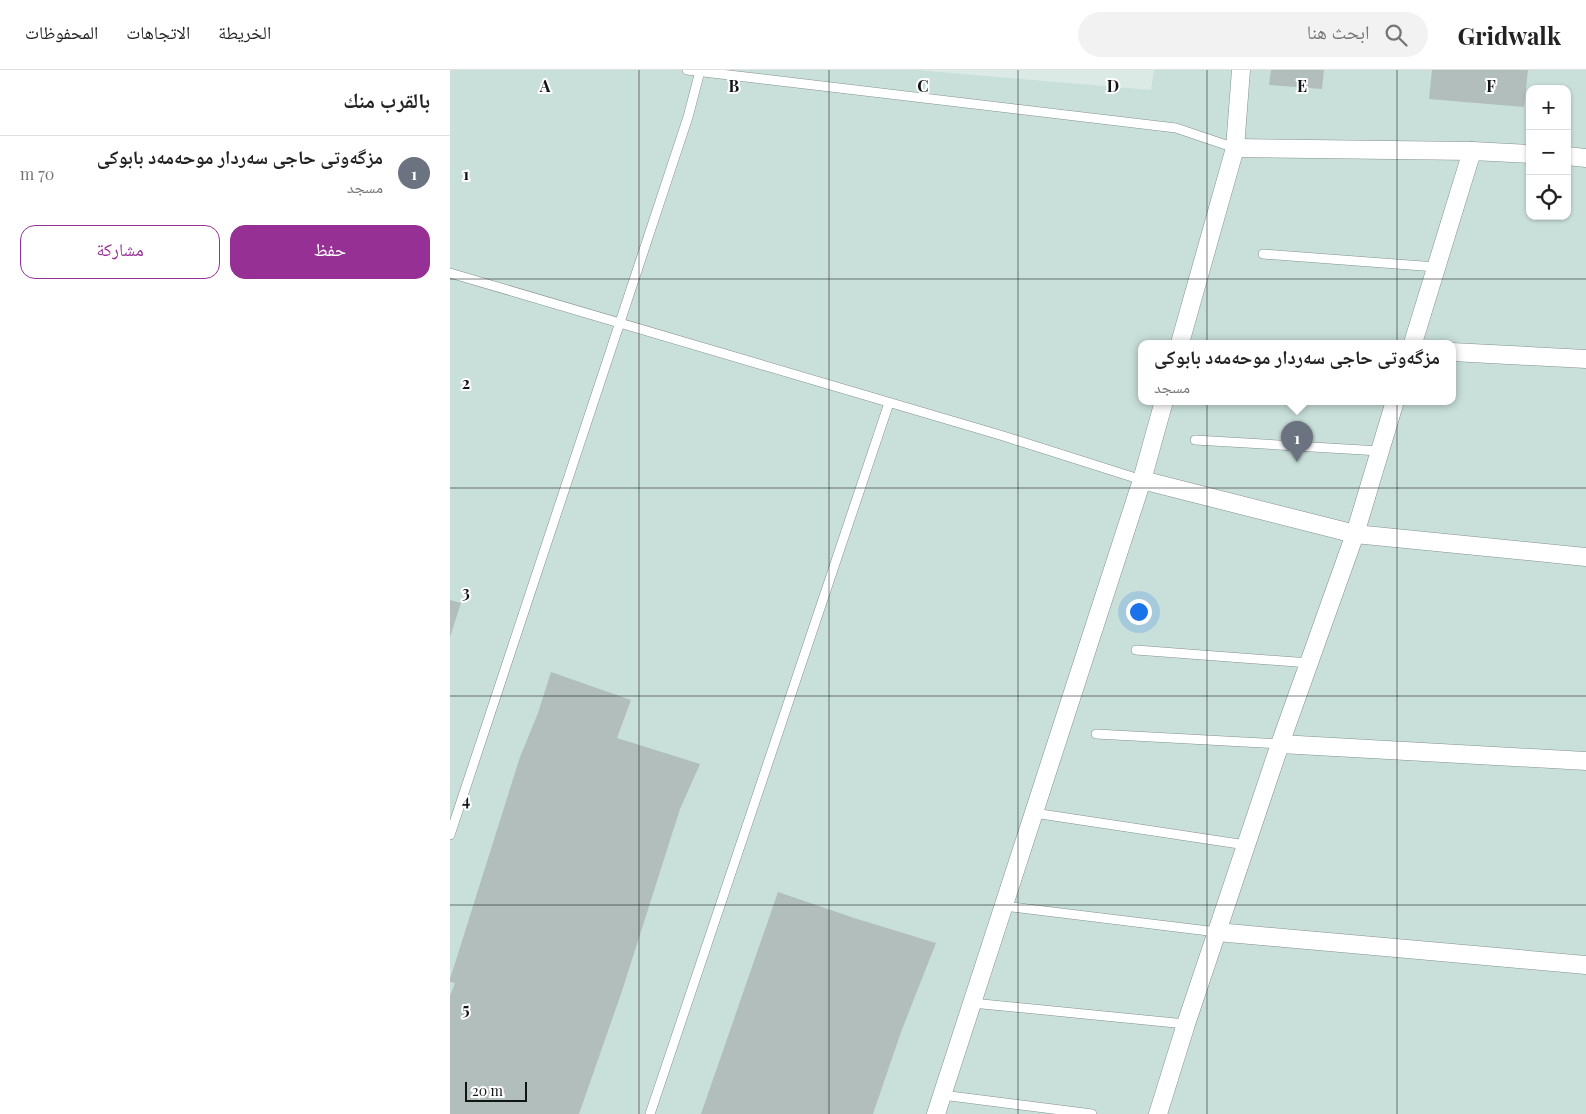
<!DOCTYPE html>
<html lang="ar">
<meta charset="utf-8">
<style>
body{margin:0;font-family:"Playfair Display","Noto Naskh Arabic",serif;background:#f2f2f2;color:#222;direction:rtl}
.controls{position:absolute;right:15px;top:15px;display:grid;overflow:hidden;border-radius:10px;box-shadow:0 1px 4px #0004}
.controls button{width:45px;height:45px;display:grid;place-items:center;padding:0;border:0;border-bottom:1px solid #e0e0e0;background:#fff;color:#222;font:25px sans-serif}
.scale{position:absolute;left:15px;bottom:12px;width:62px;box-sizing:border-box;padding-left:5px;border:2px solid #111614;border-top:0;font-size:14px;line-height:18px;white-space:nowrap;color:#111614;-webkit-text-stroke:4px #fff;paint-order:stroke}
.you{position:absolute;left:688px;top:541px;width:18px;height:18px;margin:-12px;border:4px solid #fff;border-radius:50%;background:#1a73e8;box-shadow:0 0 0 8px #1a73e833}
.badge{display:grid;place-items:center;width:32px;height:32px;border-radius:50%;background:#963095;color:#fff;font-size:16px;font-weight:700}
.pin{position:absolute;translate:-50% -41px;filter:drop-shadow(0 1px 2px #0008)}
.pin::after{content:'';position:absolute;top:26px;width:18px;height:15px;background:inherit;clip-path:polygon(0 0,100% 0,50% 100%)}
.popup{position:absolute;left:688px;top:270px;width:318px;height:65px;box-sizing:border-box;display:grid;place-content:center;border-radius:10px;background:#fff;filter:drop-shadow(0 1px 4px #0005);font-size:16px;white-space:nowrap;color:#767676}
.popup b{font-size:19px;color:#222}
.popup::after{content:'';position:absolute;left:50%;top:100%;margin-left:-10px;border:10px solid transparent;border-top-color:#fff}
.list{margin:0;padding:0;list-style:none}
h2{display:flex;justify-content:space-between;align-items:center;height:65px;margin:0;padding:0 20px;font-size:21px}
h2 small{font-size:16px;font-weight:400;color:#767676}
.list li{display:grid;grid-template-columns:32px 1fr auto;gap:15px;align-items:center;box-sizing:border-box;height:75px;padding:0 20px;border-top:1px solid #e0e0e0}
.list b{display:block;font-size:19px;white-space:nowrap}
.list p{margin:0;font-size:16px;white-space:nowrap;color:#767676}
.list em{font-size:16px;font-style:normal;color:#767676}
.actions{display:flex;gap:10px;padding:15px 20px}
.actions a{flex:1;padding:11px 0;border:1px solid #963095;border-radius:15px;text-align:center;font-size:18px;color:#963095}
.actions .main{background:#963095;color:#fff}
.icon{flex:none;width:28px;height:28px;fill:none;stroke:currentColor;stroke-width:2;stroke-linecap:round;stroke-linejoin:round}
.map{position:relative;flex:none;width:1136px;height:1044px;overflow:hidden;direction:ltr}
header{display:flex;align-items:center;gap:30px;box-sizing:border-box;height:70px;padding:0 25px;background:#fff;border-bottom:1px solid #e0e0e0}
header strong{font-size:24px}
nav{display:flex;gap:28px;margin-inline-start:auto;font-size:18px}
.search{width:350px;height:45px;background:#f2f2f2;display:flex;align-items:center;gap:12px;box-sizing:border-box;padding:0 18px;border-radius:28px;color:#767676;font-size:19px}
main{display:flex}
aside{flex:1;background:#fff}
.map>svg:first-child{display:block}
.built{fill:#c9e0da;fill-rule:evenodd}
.building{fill:#b1bebb}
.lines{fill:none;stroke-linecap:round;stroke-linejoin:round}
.lane-casing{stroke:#84918e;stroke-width:10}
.street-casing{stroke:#84918e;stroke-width:19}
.lane{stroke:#fff;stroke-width:9}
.street{stroke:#fff;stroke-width:18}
.grid{fill:none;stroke:#111614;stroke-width:1;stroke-opacity:0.55}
.grid-label{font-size:16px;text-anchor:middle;font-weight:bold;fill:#111614;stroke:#fff;stroke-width:4;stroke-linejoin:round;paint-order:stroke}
</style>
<header>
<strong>Gridwalk</strong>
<div class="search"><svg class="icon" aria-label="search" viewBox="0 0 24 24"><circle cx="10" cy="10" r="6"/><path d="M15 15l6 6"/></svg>ابحث هنا</div>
<nav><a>الخريطة</a><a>الاتجاهات</a><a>المحفوظات</a></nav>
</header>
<main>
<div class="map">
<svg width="1136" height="1044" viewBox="0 0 1136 1044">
<rect width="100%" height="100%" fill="#dceae6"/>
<path class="built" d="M0 0H467L701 20 704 0H1136V1044H0ZM1080 19H1117V146H1080ZM692 273H1002V331H692Z"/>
<g class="building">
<polygon points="821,0 874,0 872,19 819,15"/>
<polygon points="982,0 1078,0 1074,37 979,29"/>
<polygon points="0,530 11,533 0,567"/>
<polygon points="101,602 181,630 167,668 250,694 230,739 172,921 129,1044 0,1044 0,926 5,913 0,912 0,909 70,687 88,643"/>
<polygon points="328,822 404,848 486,873 451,962 423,1044 251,1044"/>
</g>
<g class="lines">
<g class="lane-casing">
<g id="lane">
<polyline points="237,0 726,58 785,78"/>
<polyline points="813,184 986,197"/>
<polyline points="0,203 550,365 692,410"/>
<polyline points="745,370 930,381"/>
<polyline points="686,580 859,593"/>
<polyline points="646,664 830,674"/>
<polyline points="584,743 796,775"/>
<polyline points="0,765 238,47 250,1"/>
<polyline points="554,836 767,862"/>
<polyline points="522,933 736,954"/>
<polyline points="492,1025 642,1044"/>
<polyline points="200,1044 439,333"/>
</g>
</g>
<g class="street-casing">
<g id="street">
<polyline points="785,78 1022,81"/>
<polyline points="1117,86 1136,88"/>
<polyline points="730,273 785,78 791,0"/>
<polyline points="963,273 1022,81 1080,84"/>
<polyline points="1002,282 1136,289"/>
<polyline points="692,410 905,464 1136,487"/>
<polyline points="830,674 1136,691"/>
<polyline points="767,862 1136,895"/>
<polyline points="486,1044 692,410 714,331"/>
<polyline points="708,1044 736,954 830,674 905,464 945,331"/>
</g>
</g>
<use href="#lane" class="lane"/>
<use href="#street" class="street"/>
</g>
<path class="grid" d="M189 0V1044M379 0V1044M568 0V1044M757 0V1044M947 0V1044M0 209H1136M0 418H1136M0 626H1136M0 835H1136"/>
<g class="grid-label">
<text x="95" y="22">A</text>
<text x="284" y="22">B</text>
<text x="473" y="22">C</text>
<text x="663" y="22">D</text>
<text x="852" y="22">E</text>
<text x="1041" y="22">F</text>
<text x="16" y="110">1</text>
<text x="16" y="319">2</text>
<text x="16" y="528">3</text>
<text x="16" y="736">4</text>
<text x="16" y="945">5</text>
</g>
</svg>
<div class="controls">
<button>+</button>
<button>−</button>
<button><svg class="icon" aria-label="locate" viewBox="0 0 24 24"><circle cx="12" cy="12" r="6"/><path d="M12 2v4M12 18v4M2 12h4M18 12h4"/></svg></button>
</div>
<div class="scale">20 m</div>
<div class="you"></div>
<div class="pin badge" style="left:847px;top:392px;background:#6b7280">1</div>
<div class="popup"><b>مزگەوتی حاجی سەردار موحەمەد بابوکی</b>مسجد</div>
</div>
<aside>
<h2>بالقرب منك<small></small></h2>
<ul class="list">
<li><span class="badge" style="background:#6b7280">1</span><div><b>مزگەوتی حاجی سەردار موحەمەد بابوکی</b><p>مسجد</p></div><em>70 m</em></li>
</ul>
<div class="actions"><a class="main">حفظ</a><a>مشاركة</a></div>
</aside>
</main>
